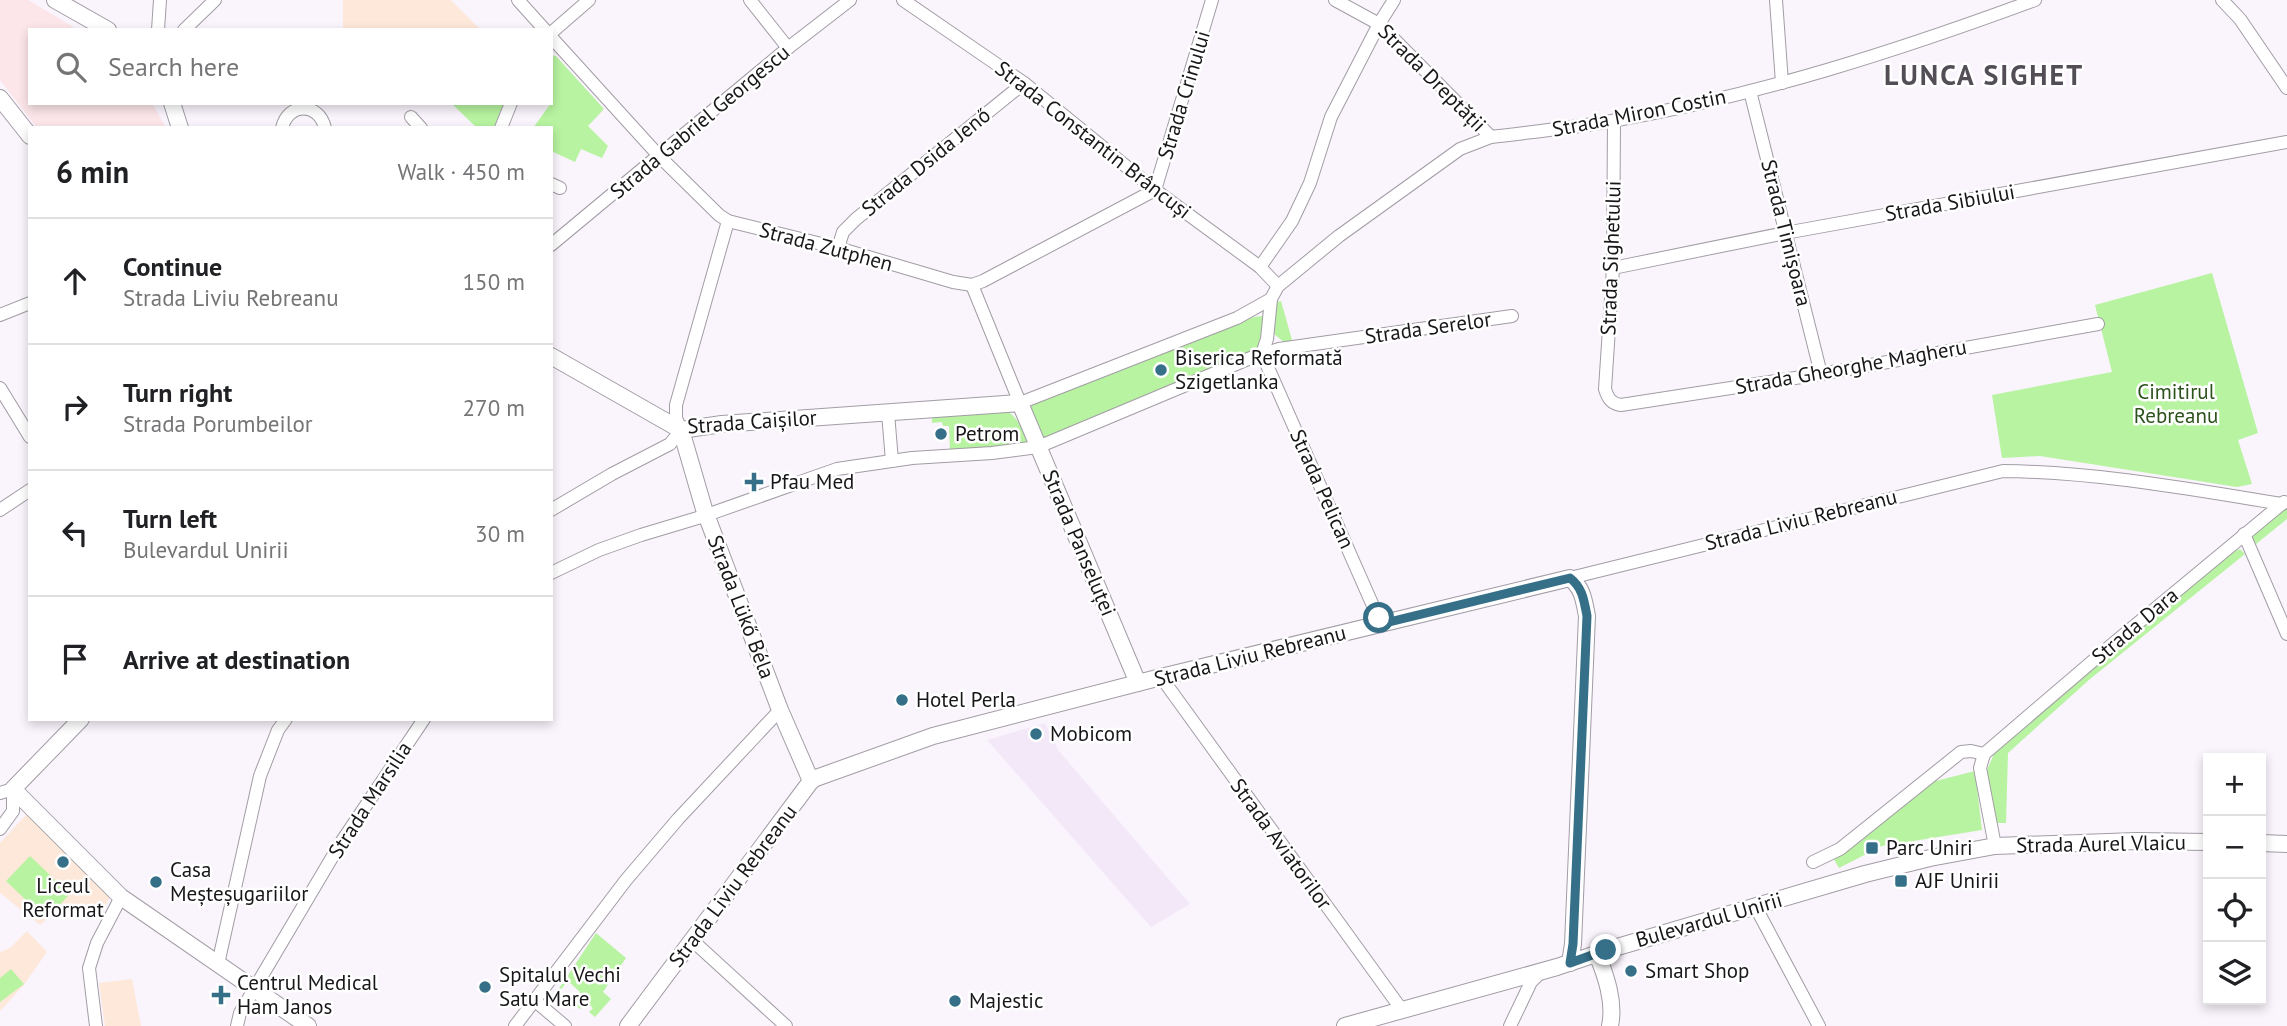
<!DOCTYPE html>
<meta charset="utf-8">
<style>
body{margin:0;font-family:"PT Sans",sans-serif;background:#f2f2f2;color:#202124}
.controls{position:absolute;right:21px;bottom:21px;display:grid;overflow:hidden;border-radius:0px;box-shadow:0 4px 10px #0003}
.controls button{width:63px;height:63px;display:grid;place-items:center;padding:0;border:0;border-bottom:2px solid #e0e0e0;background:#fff;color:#202124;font:35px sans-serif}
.stop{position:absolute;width:21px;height:21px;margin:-16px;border:5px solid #356f88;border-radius:50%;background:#fff}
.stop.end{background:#356f88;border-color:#fff;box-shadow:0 2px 7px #0008}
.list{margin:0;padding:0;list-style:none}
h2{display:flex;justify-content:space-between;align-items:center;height:91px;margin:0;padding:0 28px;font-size:30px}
h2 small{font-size:23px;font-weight:400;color:#757577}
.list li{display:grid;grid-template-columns:46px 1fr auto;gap:21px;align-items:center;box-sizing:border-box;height:126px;padding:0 28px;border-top:2px solid #e0e0e0}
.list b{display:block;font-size:26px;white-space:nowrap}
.list p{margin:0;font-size:23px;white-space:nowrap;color:#757577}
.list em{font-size:23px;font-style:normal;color:#757577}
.icon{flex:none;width:38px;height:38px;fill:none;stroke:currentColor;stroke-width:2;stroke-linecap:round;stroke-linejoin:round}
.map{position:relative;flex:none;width:2287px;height:1026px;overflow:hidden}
.search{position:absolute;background:#fff;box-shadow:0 4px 10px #0003;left:28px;top:28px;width:525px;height:77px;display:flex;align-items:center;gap:18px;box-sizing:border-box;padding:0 24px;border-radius:0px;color:#757577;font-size:26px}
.panel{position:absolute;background:#fff;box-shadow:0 4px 10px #0003;left:28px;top:126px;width:525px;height:595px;border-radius:0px}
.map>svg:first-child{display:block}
.commercial{fill:#fce6e9}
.built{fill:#f3e8f8}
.education{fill:#fee8da}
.green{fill:#b7f3a0}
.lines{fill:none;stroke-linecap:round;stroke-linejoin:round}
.minor-casing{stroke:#a29ca5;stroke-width:14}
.major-casing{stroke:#a29ca5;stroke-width:18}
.minor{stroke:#fff;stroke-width:12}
.major{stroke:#fff;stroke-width:16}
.route{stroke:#356f88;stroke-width:9}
.poi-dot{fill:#356f88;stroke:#fff;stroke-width:2.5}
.labels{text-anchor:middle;stroke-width:5;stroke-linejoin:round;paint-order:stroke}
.street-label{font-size:21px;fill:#181619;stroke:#fff}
.poi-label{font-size:21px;fill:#181619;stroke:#fff;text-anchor:start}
.park-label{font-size:21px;fill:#2c521b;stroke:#fff}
.district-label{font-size:28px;font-weight:bold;letter-spacing:2px;fill:#534e56;stroke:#fff}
</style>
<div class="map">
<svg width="2287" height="1026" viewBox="0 0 2287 1026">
<rect width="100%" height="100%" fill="#faf4fd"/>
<polygon class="commercial" points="0,0 28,0 72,26 75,30 30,30 30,103 152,103 166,128 37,128 0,80"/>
<polygon class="built" points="1045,723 1058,750 1190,904 1151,927 987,740"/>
<g class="education">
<polygon points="343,0 451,0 480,29 345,30 343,28"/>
<polygon points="28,813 111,895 99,919 63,904 40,925 0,893 0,843"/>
<polygon points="27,931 47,952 23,986 0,1011 0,952 10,948"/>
<polygon points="132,979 141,1026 105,1026 99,983"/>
</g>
<g class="green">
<polygon points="551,55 556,56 604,109 588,126 608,146 602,158 581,149 575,162 551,151 551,128 533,128 551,103"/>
<polygon points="451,103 504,103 494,128 477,128"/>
<polygon points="2212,273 2258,433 2238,440 2252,484 2237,487 2040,456 2002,458 1992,395 2112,372 2095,305"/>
<polygon points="1281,301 1292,340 1285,343 1274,334 1277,302"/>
<polygon points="1263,316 1260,348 1042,439 1027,406 1254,317"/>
<path d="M999 406C1017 415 1022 426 1028 445L950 451 949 426H943L942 422 932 423V417Z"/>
<polygon points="2287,506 2287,519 2256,544 2252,537"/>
<polygon points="2240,549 2245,554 2090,679 2008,753 2006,823 1996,823 1987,770 1997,747 2233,552"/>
<polygon points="1975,771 1982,830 1882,846 1839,868 1831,854 1920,785"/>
<polygon points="30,856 70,894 46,919 6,881"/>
<polygon points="596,933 626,958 603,992 611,999 595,1017 589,1012 593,1008 586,1002 580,1009 572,1002 580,992 568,981 550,1002"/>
<polygon points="11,969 24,984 0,1002 0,978"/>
</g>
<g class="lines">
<g class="minor-casing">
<g id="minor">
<polyline points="518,0 545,30"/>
<polyline points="750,0 788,48"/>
<polyline points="903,0 1024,83 1155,190 1260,267 1278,286"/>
<polyline points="1335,0 1379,24 1491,137"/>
<polyline points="1776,0 1782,83"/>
<polyline points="2222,0 2240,19 2287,88"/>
<polyline points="158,30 160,0"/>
<polyline points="184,30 215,0"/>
<polyline points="551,33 589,0"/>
<polyline points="551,37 660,157 719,215 728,221 838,248 953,282 972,285 983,281 1155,190"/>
<polyline points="1750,91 1821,374"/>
<polyline points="411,117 421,128"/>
<path d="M1614 121 1613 268 1605 389C1608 399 1612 404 1621 405L1821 374 2098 324"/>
<path d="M282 128C288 102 319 102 325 128"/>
<polyline points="501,128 511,103"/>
<polyline points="551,184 560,188"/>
<polyline points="1155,190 1212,0"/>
<polyline points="551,245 788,48 850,0"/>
<polyline points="838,248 843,232 856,219 1024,83"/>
<polyline points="1260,267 1292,221 1310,183 1331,117 1379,24 1394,0"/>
<polyline points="1613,268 1785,233 2287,142"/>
<polyline points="972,285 1020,403 1237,318 1271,299"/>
<polyline points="0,315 30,303"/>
<path d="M1262 354 1267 339 1271 299 1278 286 1339 236 1460 149 1491 137C1531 132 1572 128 1612 121 1757 96 1897 51 2035 0"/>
<polyline points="1262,354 1381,624"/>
<polyline points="0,388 30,437"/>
<polyline points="888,413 892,461"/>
<polyline points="0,510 30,490"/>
<polyline points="551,510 612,474 670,444 681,430 676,418 676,405 728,221"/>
<polyline points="2244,534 2287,634"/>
<polyline points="551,573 599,550 641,535 701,517 837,469 912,458 992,453 1038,447 1253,357 1279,349 1512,316"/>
<path d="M1570 578 2003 471C2097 472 2190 489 2282 504"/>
<polyline points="1161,677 1402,1010"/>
<polyline points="1984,754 1980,768 1995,846"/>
<polyline points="0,793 13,789 13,811 0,829"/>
<polyline points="1813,862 1840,849 1961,752 1971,751 1984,754 2115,642 2284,502"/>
<polyline points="1755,906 1819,1026"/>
<polyline points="693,941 786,1026"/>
<polyline points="218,964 260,776 278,730 286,719"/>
<polyline points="534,1000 565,1026"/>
<polyline points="96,1026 89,968 97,943 121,897"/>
<polyline points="237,1026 240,1013 340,844 424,719"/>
<polyline points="515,1026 626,880 678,819 780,710"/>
<polyline points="1510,1026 1531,982 1542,971"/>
</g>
</g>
<g class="major-casing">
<g id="major">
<polyline points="55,0 108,30"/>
<polyline points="0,98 30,136"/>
<polyline points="172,103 180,128"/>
<polyline points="551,356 681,430 722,424 1020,403 1138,683"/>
<polyline points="681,430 704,509 780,710 811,781"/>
<polyline points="81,719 13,789 121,897 308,1026"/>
<polyline points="2261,843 2287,844"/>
<path d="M1597 954C1606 976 1615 1002 1610 1026"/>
<path d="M628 1026 811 781 816 778 933 736 1161 677 1570 578C1583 588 1584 601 1587 616L1573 944 1570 963"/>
<polyline points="1345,1026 1557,967 1614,948 1865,874 1930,858 1995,846 2136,841 2208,842"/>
</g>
</g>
<use href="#minor" class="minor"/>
<use href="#major" class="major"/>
</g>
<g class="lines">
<path class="route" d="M1379 618 1381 624 1570 578C1583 588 1584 601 1587 616L1573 944 1570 963 1606 950"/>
</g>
<g class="poi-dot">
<circle cx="1161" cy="370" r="7"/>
<circle cx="941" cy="434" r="7"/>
<path d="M750.5 471.5h7v7h7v7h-7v7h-7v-7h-7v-7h7z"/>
<circle cx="902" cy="700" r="7"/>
<circle cx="1036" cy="734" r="7"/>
<rect x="1865" y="841" width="14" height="14" rx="3.5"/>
<circle cx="63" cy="862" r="7"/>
<rect x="1894" y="874" width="14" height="14" rx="3.5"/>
<circle cx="156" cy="882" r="7"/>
<circle cx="1631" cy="971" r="7"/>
<circle cx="485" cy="987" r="7"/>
<path d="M217.5 984.5h7v7h7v7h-7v7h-7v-7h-7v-7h7z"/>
<circle cx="955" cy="1001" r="7"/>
</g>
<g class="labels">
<g class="street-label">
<text transform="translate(1432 78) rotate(45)" y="7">Strada Dreptății</text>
<text transform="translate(1184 95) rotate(-73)" y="7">Strada Crinului</text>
<text transform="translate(1639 113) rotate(-11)" y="7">Strada Miron Costin</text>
<text transform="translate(700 122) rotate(-40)" y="7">Strada Gabriel Georgescu</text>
<text transform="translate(1093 140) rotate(38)" y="7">Strada Constantin Brâncuși</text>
<text transform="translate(926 162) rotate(-39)" y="7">Strada Dsida Jenő</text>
<text transform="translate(1950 203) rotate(-10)" y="7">Strada Sibiului</text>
<text transform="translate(1786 233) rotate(76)" y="7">Strada Timișoara</text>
<text transform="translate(826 247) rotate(15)" y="7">Strada Zutphen</text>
<text transform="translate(1611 258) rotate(-88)" y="7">Strada Sighetului</text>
<text transform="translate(1428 328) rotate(-8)" y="7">Strada Serelor</text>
<text transform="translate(1851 367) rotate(-10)" y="7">Strada Gheorghe Magheru</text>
<text transform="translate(752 422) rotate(-4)" y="7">Strada Caișilor</text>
<text transform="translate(1322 489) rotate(66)" y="7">Strada Pelican</text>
<text transform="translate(1801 520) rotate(-14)" y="7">Strada Liviu Rebreanu</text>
<text transform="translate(1079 543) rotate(67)" y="7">Strada Panseluței</text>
<text transform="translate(741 607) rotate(69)" y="7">Strada Lükő Béla</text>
<text transform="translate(2135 626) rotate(-40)" y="7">Strada Dara</text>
<text transform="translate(1250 656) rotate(-14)" y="7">Strada Liviu Rebreanu</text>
<text transform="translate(370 800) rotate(-57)" y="7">Strada Marsilia</text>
<text transform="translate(1281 844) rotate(54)" y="7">Strada Aviatorilor</text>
<text transform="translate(2101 844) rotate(-1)" y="7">Strada Aurel Vlaicu</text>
<text transform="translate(733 886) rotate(-53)" y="7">Strada Liviu Rebreanu</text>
<text transform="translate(1709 920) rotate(-16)" y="7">Bulevardul Unirii</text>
</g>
<g class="poi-label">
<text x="1175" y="365">Biserica Reformată<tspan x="1175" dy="24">Szigetlanka</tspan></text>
<text x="955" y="441">Petrom</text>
<text x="770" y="489">Pfau Med</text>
<text x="916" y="707">Hotel Perla</text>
<text x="1050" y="741">Mobicom</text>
<text x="1886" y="855">Parc Uniri</text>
<text x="170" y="877">Casa<tspan x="170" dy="24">Meșteșugariilor</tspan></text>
<text x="1915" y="888">AJF Unirii</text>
<text x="63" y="893" text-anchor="middle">Liceul<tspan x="63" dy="24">Reformat</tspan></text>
<text x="1645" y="978">Smart Shop</text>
<text x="499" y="982">Spitalul Vechi<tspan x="499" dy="24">Satu Mare</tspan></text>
<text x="237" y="990">Centrul Medical<tspan x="237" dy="24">Ham Janos</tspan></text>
<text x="969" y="1008">Majestic</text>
</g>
<g class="park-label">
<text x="2176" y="399">Cimitirul<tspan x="2176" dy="24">Rebreanu</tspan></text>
</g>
<g class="district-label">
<text x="1984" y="85">LUNCA SIGHET</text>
</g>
</g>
</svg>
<div class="controls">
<button>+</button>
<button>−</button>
<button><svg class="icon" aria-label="locate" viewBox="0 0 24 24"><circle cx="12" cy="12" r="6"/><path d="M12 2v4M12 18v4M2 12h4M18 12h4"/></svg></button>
<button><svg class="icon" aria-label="layers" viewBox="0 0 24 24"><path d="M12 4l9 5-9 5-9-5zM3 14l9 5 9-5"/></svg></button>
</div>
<div class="stop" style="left:1379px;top:618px"></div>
<div class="stop end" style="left:1606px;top:950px"></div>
<div class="search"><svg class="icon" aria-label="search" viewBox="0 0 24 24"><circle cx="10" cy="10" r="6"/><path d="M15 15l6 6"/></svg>Search here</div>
<section class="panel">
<h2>6 min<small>Walk · 450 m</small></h2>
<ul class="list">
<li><svg class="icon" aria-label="ahead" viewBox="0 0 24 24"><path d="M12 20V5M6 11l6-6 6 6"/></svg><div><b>Continue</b><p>Strada Liviu Rebreanu</p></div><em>150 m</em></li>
<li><svg class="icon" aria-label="right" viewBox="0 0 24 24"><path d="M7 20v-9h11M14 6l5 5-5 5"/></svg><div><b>Turn right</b><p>Strada Porumbeilor</p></div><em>270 m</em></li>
<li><svg class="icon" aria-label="left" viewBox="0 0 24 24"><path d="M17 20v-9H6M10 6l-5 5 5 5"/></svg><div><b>Turn left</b><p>Bulevardul Unirii</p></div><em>30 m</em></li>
<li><svg class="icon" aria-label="arrive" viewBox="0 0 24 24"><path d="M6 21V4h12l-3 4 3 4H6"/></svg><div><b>Arrive at destination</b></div></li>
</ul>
</section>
</div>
